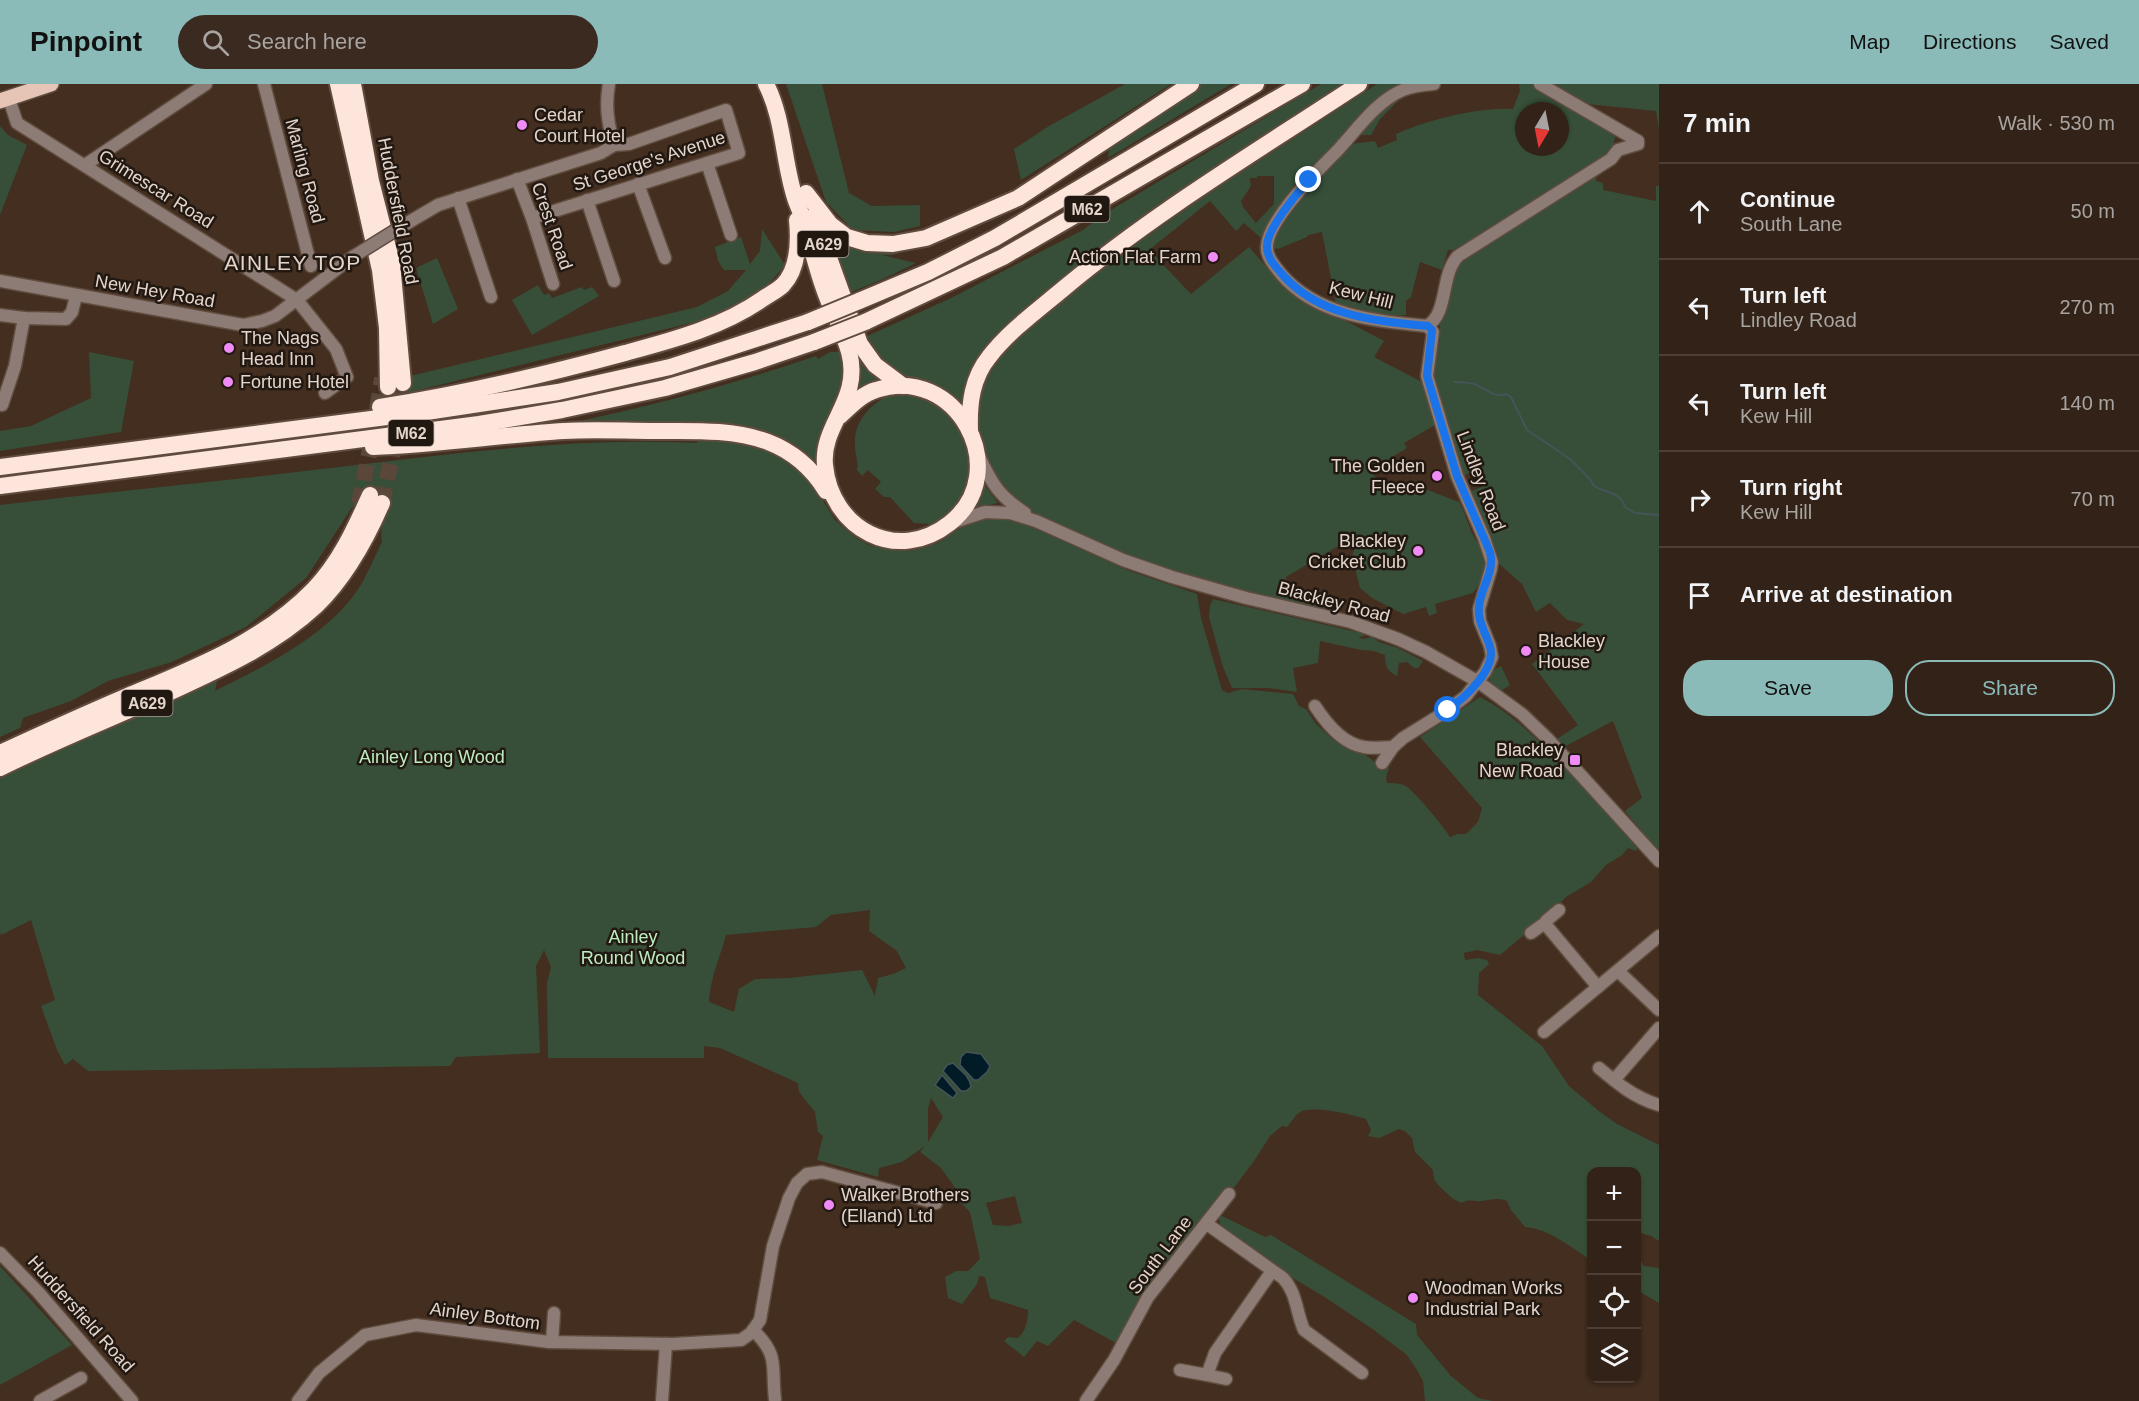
<!DOCTYPE html>
<meta charset="utf-8">
<style>
body{margin:0;font-family:Arial,sans-serif;background:#3a2a20;color:#f1f3f6}
.controls{position:absolute;right:18px;bottom:18px;display:grid;overflow:hidden;border-radius:12px;box-shadow:0 2px 4px #0004}
.controls button{width:54px;height:54px;display:grid;place-items:center;padding:0;border:0;border-bottom:2px solid #4d3f36;background:#322217;color:#f1f3f6;font:30px sans-serif}
.compass{position:absolute;left:1515px;top:18px;width:54px;height:54px;border-radius:50%;background:#322217;box-shadow:0 2px 4px #0004;rotate:190deg}
.stop{position:absolute;width:18px;height:18px;margin:-14px;border:4px solid #1a73e8;border-radius:50%;background:#fff}
.stop.end{background:#1a73e8;border-color:#fff;box-shadow:0 2px 6px #0008}
.list{margin:0;padding:0;list-style:none}
h2{display:flex;justify-content:space-between;align-items:center;height:78px;margin:0;padding:0 24px;font-size:26px}
h2 small{font-size:20px;font-weight:400;color:#a8a4a1}
.list li{display:grid;grid-template-columns:39px 1fr auto;gap:18px;align-items:center;box-sizing:border-box;height:96px;padding:0 24px;border-top:2px solid #4d3f36}
.list b{display:block;font-size:22px;white-space:nowrap}
.list p{margin:0;font-size:20px;white-space:nowrap;color:#a8a4a1}
.list em{font-size:20px;font-style:normal;color:#a8a4a1}
.actions{display:flex;gap:12px;padding:18px 24px}
.actions a{flex:1;padding:14px 0;border:2px solid #8bbbb9;border-radius:24px;text-align:center;font-size:21px;color:#8bbbb9}
.actions .main{background:#8bbbb9;color:#111}
.icon{flex:none;width:33px;height:33px;fill:none;stroke:currentColor;stroke-width:2;stroke-linecap:round;stroke-linejoin:round}
.map{position:relative;flex:none;width:1659px;height:1317px;overflow:hidden}
header{display:flex;align-items:center;gap:36px;box-sizing:border-box;height:84px;padding:0 30px;background:#8bbbb9;color:#111}
header strong{font-size:28px}
nav{display:flex;gap:33px;margin-inline-start:auto;font-size:21px}
.search{width:420px;height:54px;background:#3a2a20;display:flex;align-items:center;gap:15px;box-sizing:border-box;padding:0 21px;border-radius:33px;color:#a8a4a1;font-size:22px}
main{display:flex}
aside{flex:1;background:#322217}
.map>svg:first-child{display:block}
.green{fill:#374f39;fill-rule:evenodd}
.water{fill:#011c27;stroke:#455458;stroke-width:1.5}
.lines{fill:none;stroke-linecap:round;stroke-linejoin:round}
.stream{stroke:#455458;stroke-width:2}
.highway-tunnel{stroke:#5b4739;stroke-width:16;stroke-dasharray:16 8;stroke-linecap:butt}
.minor-casing{stroke:#604c3e;stroke-width:15}
.major-casing{stroke:#604c3e;stroke-width:18}
.highway-casing{stroke:#604c3e;stroke-width:20}
.minor{stroke:#8c7c75;stroke-width:12}
.major{stroke:#e6c4b6;stroke-width:15}
.highway{stroke:#fde5db;stroke-width:16}
.minor-bridge-casing{stroke:#604c3e;stroke-width:15;stroke-linecap:butt}
.highway-bridge-casing{stroke:#604c3e;stroke-width:20;stroke-linecap:butt}
.minor-bridge{stroke:#8c7c75;stroke-width:12}
.highway-bridge{stroke:#fde5db;stroke-width:16}
.route{stroke:#1a73e8;stroke-width:8}
.poi-dot{fill:#f08bf6;stroke:#221812;stroke-width:2}
.labels{text-anchor:middle;stroke-width:5;stroke-linejoin:round;paint-order:stroke}
.shield{fill:#221812;stroke:#a99c94;stroke-width:1.5}
.shield-label{font-size:16px;font-weight:bold;fill:#e3d5cc}
.poi-label{font-size:18px;fill:#e3d5cc;stroke:#221812;text-anchor:start}
.street-label{font-size:18px;fill:#e3d5cc;stroke:#221812}
.park-label{font-size:18px;fill:#bbedbf;stroke:#221812}
.quarter-label{font-size:21px;letter-spacing:1.5px;fill:#e3d5cc;stroke:#221812}
</style>
<header>
<strong>Pinpoint</strong>
<div class="search"><svg class="icon" aria-label="search" viewBox="0 0 24 24"><circle cx="10" cy="10" r="6"/><path d="M15 15l6 6"/></svg>Search here</div>
<nav><a>Map</a><a>Directions</a><a>Saved</a></nav>
</header>
<main>
<div class="map">
<svg width="1659" height="1317" viewBox="0 0 1659 1317">
<rect width="100%" height="100%" fill="#432e1f"/>
<g class="green">
<polygon points="786,0 822,0 849,109 872,122 920,121 920,142 894,148 853,146 826,118"/>
<polygon points="1125,0 1171,0 1021,96 1014,65 1049,42"/>
<polygon points="1201,0 1231,0 1108,74 1109,63"/>
<polygon points="1321,0 1347,0 1149,129 1073,186 1031,221 965,324 898,291 880,277 863,254 951,214 1083,146 1101,132"/>
<path d="M1377 0H1402L1382 12 1297 100 1278 126 1262 155 1244 139 1236 147 1210 117 1149 166 1191 210 1249 163 1285 204 1309 222 1350 239 1384 257 1374 273 1422 298 1435 341 1404 359 1407 364C1396 371 1379 379 1374 391L1383 403H1394L1400 407 1420 403 1459 418C1464 427 1466 435 1470 444 1472 452 1478 458 1482 465 1489 480 1483 496 1473 509L1435 520 1437 529 1429 532 1426 523 1403 530 1372 514 1360 504 1352 472 1359 453 1355 452 1286 493 1289 507 1325 515 1327 513 1335 515 1332 527 1256 511 1195 495 1146 479 1103 462 1032 430 1009 416 984 371 976 336 980 299 1011 255 1024 250C1132 153 1257 80 1377 0ZM1257 92H1274V120L1256 139 1243 123 1241 117 1251 102 1250 94H1257Z"/>
<path d="M1519 0H1533L1616 48 1612 68 1484 149 1453 166H1448L1442 186 1420 178 1411 213 1406 217V231L1388 232 1336 220 1322 148 1308 151 1307 153 1278 165 1273 164 1274 155 1289 131 1322 90 1351 60 1375 57 1378 64 1397 56 1396 50C1428 36 1478 23 1513 25L1520 7ZM1524 27H1560V63H1524Z"/>
<polygon points="1547,0 1659,0 1659,46 1656,27 1577,19"/>
<polygon points="1406,9 1380,35 1371,51 1357,51 1386,22"/>
<polygon points="0,42 8,51 27,61 0,131"/>
<polygon points="1592,88 1597,89 1596,97 1603,99 1603,106 1656,117 1656,102 1659,102 1659,768 1625,727 1642,714 1613,637 1564,663 1557,655 1578,641 1532,580 1584,540 1567,536 1550,519 1536,528 1522,500 1497,478 1469,408 1482,403 1475,386 1463,392 1432,290 1440,255 1440,239 1458,180"/>
<polygon points="819,133 833,147 923,162 892,171 882,171 916,179 881,196 846,210"/>
<path d="M762 145 785 181C764 207 750 219 719 232L407 309 406 293 697 223 728 207 746 186H724L718 177 715 163 741 153 750 180 760 167Z"/>
<polygon points="437,174 458,225 433,240 416,184"/>
<polygon points="538,201 544,211 549,209 552,214 582,203 584,206 592,203 599,212 532,251 512,216"/>
<polygon points="855,260 886,296 856,309"/>
<polygon points="89,268 134,277 121,348 0,367 0,347 31,342 91,314"/>
<path d="M830 268H843L846 291 817 381 791 362 585 340 584 336C663 319 740 298 816 272L818 275Z"/>
<path d="M897 308 927 314 950 329 967 358 970 392 966 407 944 435 929 440 914 439 890 413H884L875 405 881 398 868 386 862 392 857 386C859 377 855 371 855 362 853 335 874 316 897 308Z"/>
<path d="M699 355 728 356 761 361 801 382 835 436 856 454 871 462 900 467 915 466 938 459 966 440 977 436 1002 434 1018 437 1130 487 1197 510 1201 534 1222 606 1228 609 1242 605 1293 610 1299 622 1306 625 1316 640 1335 657 1360 667 1375 678 1390 680 1386 694 1387 699C1393 699 1399 699 1406 702 1413 706 1446 745 1450 753L1458 750H1466L1478 738 1482 724 1420 653 1480 613C1515 631 1542 660 1569 688 1592 713 1615 738 1637 764L1636 767 1628 764 1622 771 1606 781 1591 798 1566 813 1554 826 1500 871 1477 866 1464 869 1465 876 1478 874 1487 876 1489 880 1479 889 1478 911 1542 962 1569 1002 1600 1028 1617 1040 1659 1061V1157L1651 1152 1637 1148 1636 1088H1592L1591 1176C1572 1164 1548 1144 1525 1143L1511 1126 1507 1117C1497 1113 1491 1116 1481 1117 1472 1118 1471 1114 1461 1119L1452 1114 1438 1101 1434 1095 1433 1086 1415 1068 1412 1054 1405 1047 1399 1045 1379 1054 1368 1052 1371 1046 1366 1035C1353 1031 1313 1021 1300 1028 1295 1031 1291 1039 1287 1043L1282 1042 1270 1052 1254 1077 1126 1248 1116 1259 1074 1236 1048 1262 1037 1257 1024 1273 1004 1257 1008 1253 1018 1254C1026 1247 1028 1237 1028 1226L990 1214 985 1193 979 1192 977 1200 962 1220 948 1214 945 1193 956 1187H968L980 1175 970 1128 959 1117 956 1105 941 1084 920 1068 925 1062 902 1078 879 1084 878 1093 817 1076 823 1052 818 1048 815 1028 799 1008 798 999 720 964 704 962V974H548L547 899 551 883 544 866 536 882 540 969 456 973 450 982 88 987 73 975 65 981 57 966 41 922 55 916 31 836 1 851 0 848V692L217 597 215 607C266 581 331 551 362 499 369 486 375 472 382 458 378 443 392 423 377 410 365 410 359 416 351 425L306 494 246 543 172 578 108 597 71 617 23 634 20 644 0 653V421C113 407 226 397 339 383 458 369 577 353 697 359ZM870 826 869 847 897 867 906 884 893 890 878 894 875 912 862 886 789 894 755 895 739 905 734 928 709 918C710 894 720 874 726 851L816 843 831 831ZM983 974 990 982 972 994 970 991ZM931 1014 943 1033 928 1058V1024ZM1015 1112 1022 1139 1008 1142 993 1141 986 1119Z"/>
<polygon points="983,399 998,419 973,424"/>
<path d="M1213 515 1361 549 1365 552 1359 553 1362 555 1372 553 1379 558 1398 564 1423 577 1418 584H1414L1407 578 1399 579 1397 592C1387 587 1385 582 1385 571L1374 567 1361 566 1320 557 1318 579 1293 584 1297 608 1269 604H1232L1223 583 1209 533 1210 522Z"/>
<path d="M1501 582 1510 601 1501 607C1492 601 1487 598 1491 587Z"/>
<polygon points="1218,1130 1265,1153 1271,1151 1416,1240 1417,1251 1451,1292 1478,1314 1493,1317 1425,1317 1423,1297 1417,1286 1407,1271 1374,1246 1323,1212 1286,1190 1228,1148 1220,1140"/>
<polygon points="1636,1168 1644,1182 1659,1184 1659,1219 1637,1206"/>
<polygon points="0,1182 72,1261 0,1301"/>
</g>
<g class="water">
<polygon points="966,968 981,970 990,982 987,988 978,996 974,996 960,981 961,973"/>
<path d="M953 979C961 987 970 992 971 1003L966 1007H961L943 987 947 981Z"/>
<polygon points="942,991 957,1009 953,1014 935,1001"/>
</g>
<g class="lines">
<path class="stream" d="M1454 298C1460 298 1467 298 1474 300 1485 304 1493 314 1506 310L1511 313 1527 346 1570 375 1590 395 1594 402C1606 409 1621 408 1625 423L1635 429 1659 431"/>
<g class="highway-tunnel">
<polyline points="382,419 397,347 403,299"/>
<polyline points="359,420 374,345 382,294"/>
</g>
<g class="minor-casing">
<g id="minor">
<polyline points="264,0 311,182"/>
<polyline points="9,15 17,39 297,216 336,265 347,293 325,309"/>
<polyline points="707,79 731,151"/>
<polyline points="85,81 206,0"/>
<polyline points="517,95 532,134 553,200"/>
<polyline points="638,100 665,174"/>
<polyline points="458,114 491,213"/>
<polyline points="587,116 614,197"/>
<polyline points="532,134 739,69 726,26 629,60 614,61"/>
<path d="M404 141 438 121 601 69 614 61C608 40 605 22 609 0"/>
<polyline points="0,197 243,241 262,237 275,232 354,172"/>
<polyline points="0,231 24,234 66,235 72,228 76,212"/>
<path d="M1427 242C1375 237 1317 232 1281 190 1275 182 1266 173 1267 162 1268 136 1318 86 1336 68 1356 47 1376 17 1403 6 1413 2 1424 1 1434 0"/>
<path d="M1427 242C1449 229 1440 191 1458 172L1611 75 1618 66 1638 60V57L1540 0"/>
<polyline points="2,321 15,282 24,234"/>
<path d="M979 372C992 400 999 412 1025 429"/>
<polyline points="951,439 985,428 1010,429 1036,437 1123,476 1172,493 1246,514 1351,538 1398,555 1426,568 1477,597 1522,630 1548,655 1659,777"/>
<path d="M1315 622C1326 639 1343 660 1364 663 1374 665 1383 663 1393 663"/>
<polyline points="1382,679 1393,663 1403,654 1448,626 1466,612 1485,588 1492,573 1490,562 1480,537 1479,525 1491,485 1492,478 1484,454 1457,392 1427,292 1433,248 1427,242"/>
<polyline points="1546,841 1598,903"/>
<polyline points="1531,849 1542,841 1546,841 1546,837 1559,826"/>
<polyline points="1618,887 1659,926"/>
<polyline points="1544,948 1659,852"/>
<path d="M1599 984C1618 1000 1635 1014 1659 1021"/>
<polyline points="1614,996 1659,944"/>
<path d="M1207 1140 1283 1194C1297 1209 1296 1228 1304 1246L1362 1289"/>
<polyline points="0,1169 38,1208 132,1317"/>
<path d="M753 1246C780 1272 771 1282 775 1315"/>
<polyline points="552,1258 554,1229"/>
<polyline points="1180,1286 1207,1291"/>
<polyline points="1226,1295 1207,1291 1215,1269 1272,1187"/>
<polyline points="40,1317 81,1294"/>
<polyline points="298,1317 319,1289 365,1251 416,1241 549,1258 673,1260 741,1256 751,1249 760,1236 773,1162 789,1114 797,1099 807,1090 822,1088 936,1119"/>
<polyline points="662,1317 666,1260"/>
<polyline points="1086,1317 1114,1276 1148,1213 1229,1110"/>
</g>
</g>
<g class="major-casing">
<polyline id="major" points="0,17 51,0"/>
</g>
<g class="highway-casing">
<g id="highway">
<polyline points="338,0 380,186 387,244 388,303"/>
<polyline points="353,0 371,97 392,179 403,299"/>
<path d="M766 0C784 35 783 77 795 114 798 123 802 131 805 139 811 161 816 183 824 205 831 226 843 247 849 268 862 316 821 340 825 381 831 445 897 481 950 439 1015 387 956 279 876 306 862 310 851 322 840 332"/>
<polyline points="806,109 830,140 847,153 867,159 893,160 926,154 1018,114 1191,0"/>
<polyline points="814,132 860,260 875,281 903,302"/>
<polyline points="859,217 928,188 995,154 1256,0"/>
<polyline points="865,238 1003,173 1302,0"/>
<path d="M380 323C462 310 544 291 625 269 673 256 723 243 764 214 770 210 778 206 783 201 799 184 799 157 797 136"/>
<path d="M970 346C969 320 972 294 989 273 1009 247 1038 226 1063 205 1155 128 1259 66 1359 0"/>
<path d="M373 363C437 361 500 351 564 347 594 345 625 347 655 347 692 347 733 345 768 358 794 368 812 384 826 407"/>
<polyline points="0,383 433,327 558,308 670,283 808,238"/>
<polyline points="0,402 479,340 562,326 665,304 755,278 814,258"/>
<path d="M0 669C41 650 83 631 125 613 192 585 263 558 314 505 340 478 355 444 370 411"/>
<path d="M0 684C57 656 117 632 175 606 225 583 275 560 316 522 345 494 366 456 382 419"/>
</g>
</g>
<use href="#minor" class="minor"/>
<use href="#major" class="major"/>
<use href="#highway" class="highway"/>
<g class="minor-bridge-casing">
<polyline id="minor-bridge" points="354,172 404,141"/>
</g>
<g class="highway-bridge-casing">
<g id="highway-bridge">
<polyline points="808,238 859,217"/>
<polyline points="814,258 865,238"/>
</g>
</g>
<use href="#minor-bridge" class="minor-bridge"/>
<use href="#highway-bridge" class="highway-bridge"/>
</g>
<g class="lines">
<path class="route" d="M1309 96C1297 109 1268 144 1267 161 1266 172 1274 181 1281 189 1317 232 1375 237 1428 242L1432 246 1427 292 1457 392 1490 468C1495 488 1481 503 1479 522 1477 537 1486 549 1490 563 1497 585 1464 614 1448 626"/>
</g>
<g class="poi-dot">
<circle cx="522" cy="41" r="6"/>
<circle cx="1213" cy="173" r="6"/>
<circle cx="229" cy="264" r="6"/>
<circle cx="228" cy="298" r="6"/>
<circle cx="1437" cy="392" r="6"/>
<circle cx="1418" cy="467" r="6"/>
<circle cx="1526" cy="567" r="6"/>
<rect x="1569" y="670" width="12" height="12" rx="3"/>
<circle cx="829" cy="1121" r="6"/>
<circle cx="1413" cy="1214" r="6"/>
</g>
<g class="labels">
<g class="shield">
<rect x="1064.5" y="112" width="45" height="26" rx="4.5"/>
<rect x="797.5" y="147" width="51" height="26" rx="4.5"/>
<rect x="388.5" y="336" width="45" height="26" rx="4.5"/>
<rect x="121.5" y="606" width="51" height="26" rx="4.5"/>
</g>
<g class="shield-label">
<text x="1087" y="131">M62</text>
<text x="823" y="166">A629</text>
<text x="411" y="355">M62</text>
<text x="147" y="625">A629</text>
</g>
<g class="poi-label">
<text x="534" y="37">Cedar<tspan x="534" dy="21">Court Hotel</tspan></text>
<text x="1201" y="179" text-anchor="end">Action Flat Farm</text>
<text x="241" y="260">The Nags<tspan x="241" dy="21">Head Inn</tspan></text>
<text x="240" y="304">Fortune Hotel</text>
<text x="1425" y="388" text-anchor="end">The Golden<tspan x="1425" dy="21">Fleece</tspan></text>
<text x="1406" y="463" text-anchor="end">Blackley<tspan x="1406" dy="21">Cricket Club</tspan></text>
<text x="1538" y="563">Blackley<tspan x="1538" dy="21">House</tspan></text>
<text x="1563" y="672" text-anchor="end">Blackley<tspan x="1563" dy="21">New Road</tspan></text>
<text x="841" y="1117">Walker Brothers<tspan x="841" dy="21">(Elland) Ltd</tspan></text>
<text x="1425" y="1210">Woodman Works<tspan x="1425" dy="21">Industrial Park</tspan></text>
</g>
<g class="street-label">
<text transform="translate(649 77) rotate(-18)" y="6">St George's Avenue</text>
<text transform="translate(305 87) rotate(75)" y="6">Marling Road</text>
<text transform="translate(156 105) rotate(32)" y="6">Grimescar Road</text>
<text transform="translate(398 127) rotate(79)" y="6">Huddersfield Road</text>
<text transform="translate(552 142) rotate(71)" y="6">Crest Road</text>
<text transform="translate(155 207) rotate(10)" y="6">New Hey Road</text>
<text transform="translate(1361 211) rotate(14)" y="6">Kew Hill</text>
<text transform="translate(1481 397) rotate(69)" y="6">Lindley Road</text>
<text transform="translate(1334 518) rotate(15)" y="6">Blackley Road</text>
<text transform="translate(1160 1171) rotate(-53)" y="6">South Lane</text>
<text transform="translate(81 1230) rotate(48)" y="6">Huddersfield Road</text>
<text transform="translate(485 1232) rotate(8)" y="6">Ainley Bottom</text>
</g>
<g class="park-label">
<text x="432" y="679">Ainley Long Wood</text>
<text x="633" y="859">Ainley<tspan x="633" dy="21">Round Wood</tspan></text>
</g>
<g class="quarter-label">
<text x="293" y="186">AINLEY TOP</text>
</g>
</g>
</svg>
<div class="controls">
<button>+</button>
<button>−</button>
<button><svg class="icon" aria-label="locate" viewBox="0 0 24 24"><circle cx="12" cy="12" r="6"/><path d="M12 2v4M12 18v4M2 12h4M18 12h4"/></svg></button>
<button><svg class="icon" aria-label="layers" viewBox="0 0 24 24"><path d="M12 4l9 5-9 5-9-5zM3 14l9 5 9-5"/></svg></button>
</div>
<svg class="compass" viewBox="-18 -18 36 36"><path d="M0-13l5 13h-10z" fill="#e53935"/><path d="M0 13l5-13h-10z" fill="#a8a4a1"/></svg>
<div class="stop" style="left:1448px;top:626px"></div>
<div class="stop end" style="left:1309px;top:96px"></div>
</div>
<aside>
<h2>7 min<small>Walk · 530 m</small></h2>
<ul class="list">
<li><svg class="icon" aria-label="ahead" viewBox="0 0 24 24"><path d="M12 20V5M6 11l6-6 6 6"/></svg><div><b>Continue</b><p>South Lane</p></div><em>50 m</em></li>
<li><svg class="icon" aria-label="left" viewBox="0 0 24 24"><path d="M17 20v-9H6M10 6l-5 5 5 5"/></svg><div><b>Turn left</b><p>Lindley Road</p></div><em>270 m</em></li>
<li><svg class="icon" aria-label="left" viewBox="0 0 24 24"><path d="M17 20v-9H6M10 6l-5 5 5 5"/></svg><div><b>Turn left</b><p>Kew Hill</p></div><em>140 m</em></li>
<li><svg class="icon" aria-label="right" viewBox="0 0 24 24"><path d="M7 20v-9h11M14 6l5 5-5 5"/></svg><div><b>Turn right</b><p>Kew Hill</p></div><em>70 m</em></li>
<li><svg class="icon" aria-label="arrive" viewBox="0 0 24 24"><path d="M6 21V4h12l-3 4 3 4H6"/></svg><div><b>Arrive at destination</b></div></li>
</ul>
<div class="actions"><a class="main">Save</a><a>Share</a></div>
</aside>
</main>
